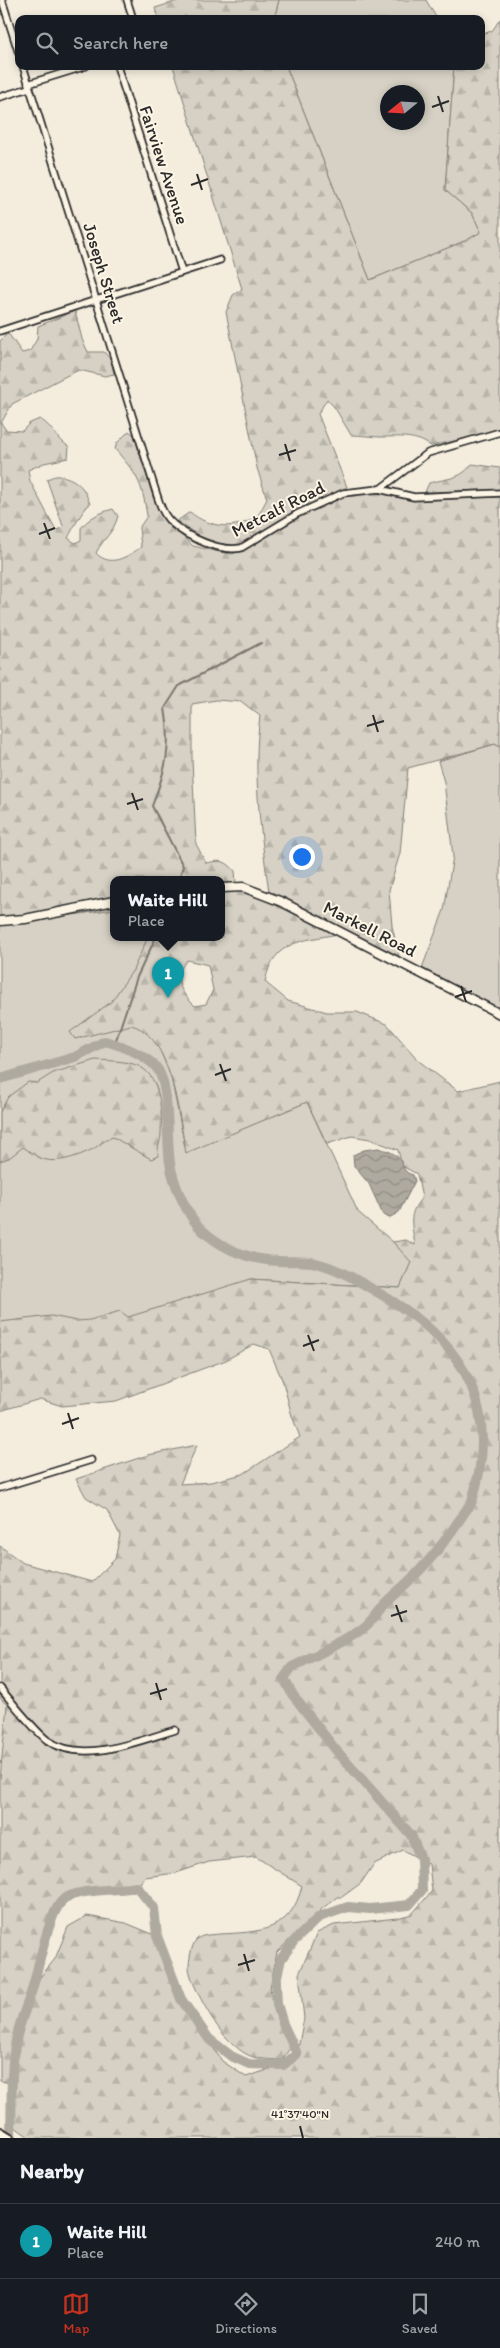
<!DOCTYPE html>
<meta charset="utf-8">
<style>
body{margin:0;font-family:Itim,sans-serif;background:#20242c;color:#f1f3f6}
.compass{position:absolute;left:380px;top:85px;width:45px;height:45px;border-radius:50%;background:#171b24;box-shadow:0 2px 8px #0003;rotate:252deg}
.you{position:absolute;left:301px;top:856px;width:18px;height:18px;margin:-12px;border:4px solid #fff;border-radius:50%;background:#1a73e8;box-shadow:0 0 0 8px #1a73e833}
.badge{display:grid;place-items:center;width:32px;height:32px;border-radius:50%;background:#c8321e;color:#fff;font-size:16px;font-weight:700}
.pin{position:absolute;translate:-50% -41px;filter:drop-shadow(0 1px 2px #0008)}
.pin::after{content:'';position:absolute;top:26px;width:18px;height:15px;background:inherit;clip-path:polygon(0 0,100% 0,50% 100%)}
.popup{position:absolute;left:110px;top:876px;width:115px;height:65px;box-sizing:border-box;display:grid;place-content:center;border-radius:10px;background:#171b24;filter:drop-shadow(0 1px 4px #0005);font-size:16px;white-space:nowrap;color:#9ea1a6}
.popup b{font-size:19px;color:#f1f3f6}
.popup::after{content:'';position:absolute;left:50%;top:100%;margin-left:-10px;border:10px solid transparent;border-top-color:#171b24}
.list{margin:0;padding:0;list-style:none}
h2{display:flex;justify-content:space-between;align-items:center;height:65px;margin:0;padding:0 20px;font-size:21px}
h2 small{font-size:16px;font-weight:400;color:#9ea1a6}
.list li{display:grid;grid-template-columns:32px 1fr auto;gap:15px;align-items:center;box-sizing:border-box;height:75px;padding:0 20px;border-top:1px solid #363941}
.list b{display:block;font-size:19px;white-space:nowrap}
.list p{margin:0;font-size:16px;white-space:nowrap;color:#9ea1a6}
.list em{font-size:16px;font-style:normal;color:#9ea1a6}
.icon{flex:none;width:28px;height:28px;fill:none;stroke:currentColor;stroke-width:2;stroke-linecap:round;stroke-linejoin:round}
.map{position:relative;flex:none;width:500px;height:2138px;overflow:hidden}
.search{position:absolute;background:#171b24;box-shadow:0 2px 8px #0003;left:15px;right:15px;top:15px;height:55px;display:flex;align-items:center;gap:12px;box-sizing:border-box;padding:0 18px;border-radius:10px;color:#9ea1a6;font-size:19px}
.sheet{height:140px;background:#171b24}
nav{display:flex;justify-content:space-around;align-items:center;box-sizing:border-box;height:70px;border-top:1px solid #363941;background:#171b24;font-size:14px;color:#9ea1a6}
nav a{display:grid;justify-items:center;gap:2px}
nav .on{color:#c8321e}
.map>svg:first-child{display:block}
.built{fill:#e5dfd0}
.green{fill:#d6d1c4;stroke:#807e78;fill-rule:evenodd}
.forest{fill:url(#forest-firs);stroke:#807e78;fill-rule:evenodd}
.water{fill:url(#water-waves);stroke:#7a7771}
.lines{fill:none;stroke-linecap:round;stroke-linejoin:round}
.stream{stroke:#7a7771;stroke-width:2}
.river{stroke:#afaaa0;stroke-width:10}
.street-casing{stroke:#2b2b2b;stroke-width:9}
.secondary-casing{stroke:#2b2b2b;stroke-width:11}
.highway-casing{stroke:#2b2b2b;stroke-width:14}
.street{stroke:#fcf5e5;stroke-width:5.5}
.secondary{stroke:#fcf5e5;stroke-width:8}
.highway{stroke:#fcf5e5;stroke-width:10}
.ticks{fill:none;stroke:#2b2b2b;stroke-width:2}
.labels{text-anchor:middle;stroke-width:4;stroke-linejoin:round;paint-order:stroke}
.street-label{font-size:18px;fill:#2b2b2b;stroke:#fcf5e5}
.ticks-label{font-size:12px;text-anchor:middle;fill:#2b2b2b;stroke:#fcf5e5;stroke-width:4;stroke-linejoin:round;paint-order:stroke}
</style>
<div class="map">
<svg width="500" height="2138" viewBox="0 0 500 2138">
<defs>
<pattern id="forest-firs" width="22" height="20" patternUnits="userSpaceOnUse" patternTransform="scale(1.25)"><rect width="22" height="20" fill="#d6d1c4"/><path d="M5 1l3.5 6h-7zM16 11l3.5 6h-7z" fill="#b8b4a9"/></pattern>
<pattern id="water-waves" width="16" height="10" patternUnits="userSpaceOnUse" patternTransform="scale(1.25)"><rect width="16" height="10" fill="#afaaa0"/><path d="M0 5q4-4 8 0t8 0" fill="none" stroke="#8f8b83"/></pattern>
</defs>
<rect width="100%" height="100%" fill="#f4edde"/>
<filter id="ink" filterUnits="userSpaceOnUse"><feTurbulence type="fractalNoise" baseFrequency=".02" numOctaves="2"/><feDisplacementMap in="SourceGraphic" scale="10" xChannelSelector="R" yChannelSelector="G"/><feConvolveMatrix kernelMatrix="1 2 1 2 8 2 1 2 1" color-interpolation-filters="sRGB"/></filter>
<g filter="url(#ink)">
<polygon class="built" points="0,1698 7,1705 0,1778"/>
<g class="green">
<polygon points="279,0 426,0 437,19 274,19"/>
<path d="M286 66H454L445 190 472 213 481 232 467 240 370 280ZM388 92H418V122H388Z"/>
<polygon points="495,744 500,747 500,1009 422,968 444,910 453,856 444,782 438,761"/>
<polygon points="114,909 114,937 170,937 151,1028 171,1077 186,1152 307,1102 358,1212 393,1242 412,1262 400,1288 251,1279 0,1379 0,924"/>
</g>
<g class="forest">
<polygon points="181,0 279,0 274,19 158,19 155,8"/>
<path d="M500 19V428L480 435 431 446C415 435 401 437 382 437 372 437 361 435 351 435L335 408 327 399 318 414 347 487 316 503 293 512 245 543 233 547 225 546 199 536 177 521 190 512C209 528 236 531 257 516 261 512 264 504 267 499L257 468 226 312 233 295 242 289 173 66H286L370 280 467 240 481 232 472 213 445 190 454 66H481V34L492 31Z"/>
<path d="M75 311 82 339 88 352H104L111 360 114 374 105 376 79 370 66 376 12 404 1 423 6 430 22 431 30 423 40 419C52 426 57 439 69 447L68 458 44 463 28 470 30 481 55 529 59 530 63 526 47 480C57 471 75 478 83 489 86 493 88 499 90 504 83 509 72 530 68 538L75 543 81 540V528C90 517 99 513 113 509L118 516C113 534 104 537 96 553 110 568 127 557 141 547L139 528 147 516C142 481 137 475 115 449L117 443 129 431 134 435 154 500 166 521 193 546 219 552 232 554 243 550 299 516 343 496 380 492 427 499 500 497V747L495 744 408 768 400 853 389 890 392 926 399 956 269 892C261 834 252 774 260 716L242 702 216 700 192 704V759L196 844 206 863C221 860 225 860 235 871L236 883H222V879H114V896L23 915 0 916V341L8 333 22 353 30 351 37 339 38 326Z"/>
<path d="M472 464 500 468V490L425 492 429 483C447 478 460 480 472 464Z"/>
<path d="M222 891H244L283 905 338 934C302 941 273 940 265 982L288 1001 327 1012H357L387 1024 419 1061 458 1091 500 1081V2138H30L11 2124V2083L0 2081V1778L7 1705 0 1698V1546L23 1563 92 1582 115 1559 120 1535 107 1510 86 1497 76 1479 148 1455 197 1445 180 1484 211 1482 243 1474 300 1437 292 1416 283 1382 269 1349 254 1344 226 1360 116 1401 62 1406 40 1399 0 1411V1322L51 1316 77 1321 90 1320 120 1311 128 1317 251 1279 400 1288 411 1262 393 1242 406 1240 415 1245C412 1225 407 1214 422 1198L417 1174 402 1166 398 1150 370 1139 352 1136 327 1144 307 1102 186 1153C179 1117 172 1035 131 1025L75 1039 70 1032 111 1002 133 970 148 937H222ZM187 960 208 965 213 990 206 1004 195 1006C181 993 171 978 187 960ZM403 1850 429 1864 432 1891 412 1914 397 1918 334 1925 317 1933 299 1974 304 2018 297 2054 283 2065 246 2077 222 2061 181 1999 157 1936 126 1923 87 1916 68 1927 55 1959 33 1986 48 1930 62 1901 79 1892 118 1891 137 1887 145 1877 176 1873 209 1862 256 1857 302 1886C291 1932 260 1932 219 1934 213 1935 203 1934 197 1939 191 1945 189 1961 189 1968 191 1985 214 2024 225 2036 246 2058 252 2059 282 2060L290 2048 275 2012 270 1988 277 1952 323 1908 337 1897H342L361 1883 374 1864Z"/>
<polygon points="114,904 114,909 24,922"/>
<path d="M95 1060C110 1061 133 1060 145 1070 161 1084 162 1113 161 1133 161 1141 157 1146 158 1156L151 1159 113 1137C104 1140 100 1145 93 1149 79 1156 58 1164 43 1159 36 1157 29 1151 23 1147L9 1158 0 1161V1112L8 1097 28 1082 37 1083 53 1073Z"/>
</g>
<path class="water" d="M378 1148C386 1150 396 1153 400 1160 405 1169 403 1172 413 1175L415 1181 399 1212 389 1218 383 1215 369 1184 354 1166 353 1155 364 1150Z"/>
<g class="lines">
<g class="stream">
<path d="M179 879 183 866 152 806C166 769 172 747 165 708L179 686 261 643"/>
<polyline points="115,1043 137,977 156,937"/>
</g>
<path class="river" d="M0 1079 75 1057 105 1041C123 1046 142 1053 155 1066 171 1082 166 1140 170 1163 173 1183 187 1216 202 1230 223 1249 250 1260 279 1261 291 1262 305 1260 316 1263 344 1270 368 1287 392 1301 468 1348 500 1411 472 1501 456 1526 439 1551 418 1572 408 1583 395 1593 384 1604 377 1612 371 1623 362 1629 346 1642 311 1657 292 1667L284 1678 292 1694 335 1749 411 1835 421 1859 422 1890 409 1905 370 1909 348 1907 319 1917 293 1942 281 1959 276 1981 277 2004 283 2024 297 2054 283 2065 249 2064 231 2056 209 2039 181 1999 157 1936 154 1908 137 1887C116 1891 78 1888 63 1900 48 1913 38 1972 31 1993 26 2008 19 2024 16 2040 10 2072 12 2105 11 2138"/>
<g class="street-casing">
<g id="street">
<polyline points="2,0 19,54"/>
<polyline points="127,0 133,19"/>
<path d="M23 66 155 489C159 501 162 515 173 524 189 538 219 552 241 548L297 514 343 493 379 489 414 497 500 493"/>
<polyline points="117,66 182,272"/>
<polyline points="28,84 86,66"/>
<polyline points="0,97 29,88"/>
<polyline points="0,331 220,260"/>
<polyline points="380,489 428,453 500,432"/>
<polyline points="0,1488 91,1460"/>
<path d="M0 1688C12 1702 34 1730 47 1740 82 1765 138 1741 175 1730"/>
</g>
</g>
<g class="secondary-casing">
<g id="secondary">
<polyline points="222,888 243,887 282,902 500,1014"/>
<polyline points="0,921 25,919 114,901"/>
</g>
</g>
<g class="highway-casing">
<polyline id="highway" points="0,2133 8,2138"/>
</g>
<use href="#street" class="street"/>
<use href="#secondary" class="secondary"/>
<use href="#highway" class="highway"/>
</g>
</g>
<path class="ticks" d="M438 96 443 112M432 107 449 101M197 174 202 190M191 185 208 179M285 444 290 461M279 455 296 450M44 523 50 539M39 534 55 528M373 715 378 732M367 726 384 721M132 793 138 810M127 804 143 799M461 986 466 1002M455 997 472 991M220 1064 226 1081M215 1075 231 1069M308 1335 314 1351M303 1346 319 1340M68 1413 73 1429M62 1424 79 1418M396 1605 402 1622M391 1616 407 1611M156 1683 161 1700M150 1694 167 1689M244 1954 249 1971M238 1965 255 1960M300 2126 303 2138"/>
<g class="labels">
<g class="street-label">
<text transform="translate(164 165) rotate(72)" y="6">Fairview Avenue</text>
<text transform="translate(104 273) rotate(73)" y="6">Joseph Street</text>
<text transform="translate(278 509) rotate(-27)" y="6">Metcalf Road</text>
<text transform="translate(370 929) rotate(27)" y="6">Markell Road</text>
</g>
</g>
<g class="ticks-label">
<text x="300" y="2118">41°37'40"N</text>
</g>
</svg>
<svg class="compass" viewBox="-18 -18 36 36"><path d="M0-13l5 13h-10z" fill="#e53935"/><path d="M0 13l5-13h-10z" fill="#9ea1a6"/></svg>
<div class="you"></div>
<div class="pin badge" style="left:168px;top:998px;background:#0f9aa8">1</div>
<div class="popup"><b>Waite Hill</b>Place</div>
<div class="search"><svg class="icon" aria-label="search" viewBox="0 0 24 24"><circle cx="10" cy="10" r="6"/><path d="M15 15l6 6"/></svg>Search here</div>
</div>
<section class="sheet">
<h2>Nearby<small></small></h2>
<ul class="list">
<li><span class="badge" style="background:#0f9aa8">1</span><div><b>Waite Hill</b><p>Place</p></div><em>240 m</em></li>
</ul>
</section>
<nav>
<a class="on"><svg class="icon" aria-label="map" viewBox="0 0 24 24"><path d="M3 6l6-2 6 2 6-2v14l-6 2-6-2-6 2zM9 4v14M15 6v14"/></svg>Map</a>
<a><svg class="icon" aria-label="directions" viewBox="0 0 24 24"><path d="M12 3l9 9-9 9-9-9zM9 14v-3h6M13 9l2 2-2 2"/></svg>Directions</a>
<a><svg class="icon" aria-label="saved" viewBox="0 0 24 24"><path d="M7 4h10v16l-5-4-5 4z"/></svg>Saved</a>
</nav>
